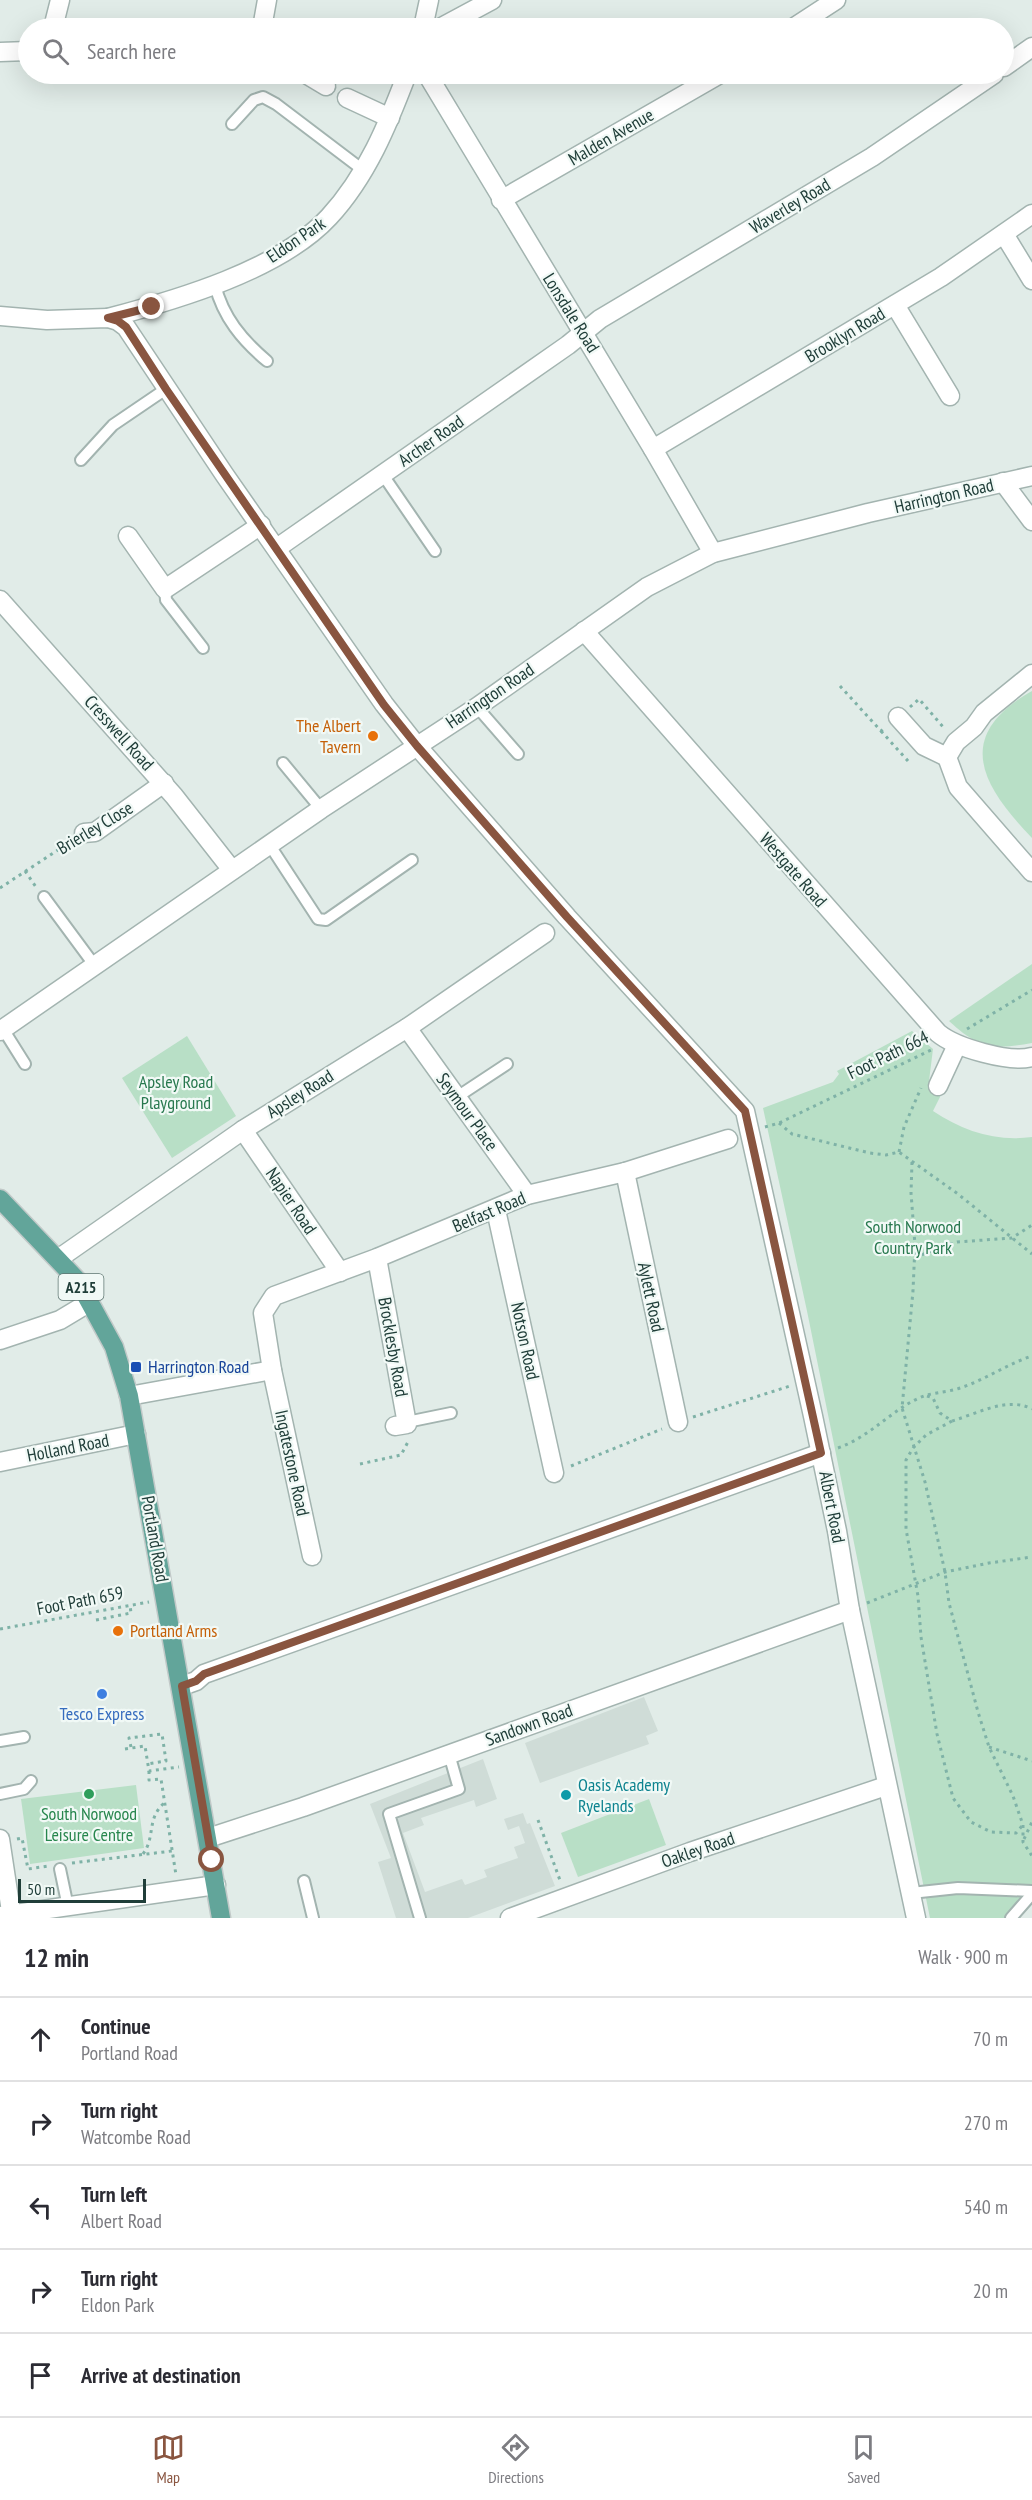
<!DOCTYPE html>
<meta charset="utf-8">
<style>
body{margin:0;font-family:"PT Sans Narrow",sans-serif;background:#f7f7f7;color:#2b2b33}
.scale{position:absolute;left:18px;bottom:15px;width:128px;box-sizing:border-box;padding-left:6px;border:3px solid #203e39;border-top:0;font-size:16px;line-height:21px;white-space:nowrap;color:#203e39;-webkit-text-stroke:4px #f1f9f6;paint-order:stroke}
.stop{position:absolute;width:18px;height:18px;margin:-14px;border:4px solid #895540;border-radius:50%;background:#fff}
.stop.end{background:#895540;border-color:#fff;box-shadow:0 2px 6px #0008}
.list{margin:0;padding:0;list-style:none}
h2{display:flex;justify-content:space-between;align-items:center;height:78px;margin:0;padding:0 24px;font-size:26px}
h2 small{font-size:20px;font-weight:400;color:#7c7c81}
.list li{display:grid;grid-template-columns:39px 1fr auto;gap:18px;align-items:center;box-sizing:border-box;height:84px;padding:0 24px;border-top:2px solid #e1e1e2}
.list b{display:block;font-size:22px;white-space:nowrap}
.list p{margin:0;font-size:20px;white-space:nowrap;color:#7c7c81}
.list em{font-size:20px;font-style:normal;color:#7c7c81}
.icon{flex:none;width:33px;height:33px;fill:none;stroke:currentColor;stroke-width:2;stroke-linecap:round;stroke-linejoin:round}
.map{position:relative;flex:none;width:1032px;height:1918px;overflow:hidden}
.search{position:absolute;background:#fff;box-shadow:0 6px 24px #0002;left:18px;right:18px;top:18px;height:66px;display:flex;align-items:center;gap:15px;box-sizing:border-box;padding:0 21px;border-radius:33px;color:#7c7c81;font-size:22px}
.sheet{height:498px;background:#fff}
nav{display:flex;justify-content:space-around;align-items:center;box-sizing:border-box;height:84px;border-top:2px solid #e1e1e2;background:#fff;font-size:16px;color:#7c7c81}
nav a{display:grid;justify-items:center;gap:3px}
nav .on{color:#895540}
.map>svg:first-child{display:block}
.built{fill:#cfdcd7}
.green{fill:#b8dfc6}
.lines{fill:none;stroke-linecap:round;stroke-linejoin:round}
.lane-casing{stroke:#a3b4b0;stroke-width:14}
.street-casing{stroke:#a3b4b0;stroke-width:21}
.primary-casing{stroke:#c1c9c8;stroke-width:21}
.path{stroke:#7fb2a7;stroke-width:3;stroke-dasharray:3 4.5;stroke-linecap:butt}
.lane{stroke:#fff;stroke-width:10}
.street{stroke:#fff;stroke-width:18}
.primary{stroke:#62a59a;stroke-width:18}
.route{stroke:#895540;stroke-width:8}
.food-dot{fill:#e8710a;stroke:#f1f9f6;stroke-width:2}
.transit-dot{fill:#1a4fb4;stroke:#f1f9f6;stroke-width:2}
.shop-dot{fill:#3f7fe0;stroke:#f1f9f6;stroke-width:2}
.leisure-dot{fill:#2e9e5b;stroke:#f1f9f6;stroke-width:2}
.culture-dot{fill:#0f9aa8;stroke:#f1f9f6;stroke-width:2}
.labels{text-anchor:middle;stroke-width:4.5;stroke-linejoin:round;paint-order:stroke}
.shield{fill:#f1f9f6;stroke:#5f7672;stroke-width:1.5}
.shield-label{font-size:16px;font-weight:bold;fill:#203e39}
.street-label{font-size:18px;fill:#203e39;stroke:#f1f9f6}
.food-label{font-size:18px;fill:#c56008;stroke:#f1f9f6;text-anchor:end}
.park-label{font-size:18px;fill:#27784e;stroke:#f1f9f6}
.transit-label{font-size:18px;fill:#164399;stroke:#f1f9f6;text-anchor:start}
.shop-label{font-size:18px;fill:#366cbe;stroke:#f1f9f6}
.culture-label{font-size:18px;fill:#0d838f;stroke:#f1f9f6;text-anchor:start}
.leisure-label{font-size:18px;fill:#27864d;stroke:#f1f9f6}
</style>
<div class="map">
<svg width="1032" height="1918" viewBox="0 0 1032 1918">
<rect width="100%" height="100%" fill="#e1ece8"/>
<g class="built">
<polygon points="644,1697 658,1731 646,1736 649,1744 540,1783 525,1743"/>
<polygon points="483,1759 497,1799 476,1807 474,1800 421,1818 424,1825 403,1833 425,1892 462,1879 465,1885 487,1877 484,1870 518,1858 514,1847 525,1843 519,1826 508,1830 504,1819 523,1813 527,1824 530,1823 555,1886 468,1918 396,1918 378,1862 391,1858 370,1804"/>
</g>
<g class="green">
<path d="M1032 691V838C982 786 952 736 1032 691Z"/>
<path d="M1032 964V1043C993 1050 978 1048 949 1021Z"/>
<path d="M912 1031 933 1049 929 1081 944 1089 933 1111C963 1131 996 1142 1032 1137V1904L1019 1918H930L807 1311 763 1108 833 1082 839 1074 837 1071Z"/>
<polygon points="187,1036 236,1116 172,1158 122,1078"/>
<polygon points="136,1785 144,1848 30,1864 21,1799"/>
<polygon points="649,1799 666,1845 578,1877 561,1833"/>
</g>
<g class="lines">
<g class="lane-casing">
<g id="lane">
<polyline points="232,124 254,100 263,97 276,104 363,170"/>
<path d="M215 285C223 317 242 340 267 361"/>
<polyline points="81,460 113,425 166,389"/>
<polyline points="383,475 435,551"/>
<polyline points="165,589 166,600 203,648"/>
<polyline points="477,707 518,754"/>
<polyline points="283,763 321,809"/>
<polyline points="269,844 318,919 326,920 412,860"/>
<polyline points="44,897 95,966"/>
<polyline points="3,1029 25,1064"/>
<polyline points="457,1097 507,1064"/>
<polyline points="407,1422 451,1413"/>
<polyline points="0,1741 24,1737"/>
<polyline points="0,1794 24,1789 31,1781"/>
<polyline points="60,1869 68,1907"/>
<polyline points="304,1881 313,1918"/>
<polyline points="911,1893 958,1888 1032,1891"/>
<polyline points="420,1918 389,1814 459,1789 449,1754"/>
<polyline points="1011,1918 1032,1894"/>
</g>
</g>
<g class="street-casing">
<g id="street">
<polyline points="53,28 60,0"/>
<polyline points="262,28 267,0"/>
<polyline points="423,28 429,0"/>
<polyline points="440,28 492,0"/>
<polyline points="793,28 836,0"/>
<polyline points="0,52 28,51"/>
<polyline points="1004,67 1032,47"/>
<polyline points="306,74 326,86"/>
<polyline points="427,74 653,449 713,553"/>
<polyline points="347,98 390,118"/>
<polyline points="501,200 720,74"/>
<polyline points="1004,234 1032,280"/>
<polyline points="895,305 950,396"/>
<polyline points="0,316 47,320 108,318 118,321 126,327 224,474 384,704 417,746 567,917 745,1111 813,1416 837,1531 850,1610 916,1918"/>
<path d="M108 318C176 300 280 270 329 217 367 176 388 124 407 74"/>
<polyline points="653,449 941,277 1032,214"/>
<polyline points="1003,482 1032,521"/>
<polyline points="128,536 165,589 261,525"/>
<polyline points="277,548 568,345 600,319 872,157 994,74"/>
<polyline points="0,600 174,796 232,870"/>
<path d="M584 631 938 1033C956 1048 1010 1063 1032 1057"/>
<polyline points="1032,674 984,713 974,727 956,742 947,757 958,787 1032,872"/>
<polyline points="898,717 924,746 947,757"/>
<polyline points="84,833 95,832 164,783"/>
<polyline points="407,1028 527,1195"/>
<polyline points="0,1031 321,809 477,707 647,587 713,553 868,513 1032,476"/>
<polyline points="938,1086 957,1045"/>
<polyline points="243,1130 340,1272"/>
<polyline points="625,1172 678,1422"/>
<polyline points="496,1210 554,1473"/>
<polyline points="377,1258 407,1424 395,1426"/>
<polyline points="58,1259 243,1130 407,1028 545,933"/>
<polyline points="0,1340 60,1320 90,1302"/>
<polyline points="129,1396 272,1370"/>
<polyline points="0,1462 136,1434"/>
<polyline points="312,1556 272,1370 263,1313 274,1296 377,1258 527,1195 625,1172 728,1139"/>
<polyline points="182,1686 196,1681 204,1674 821,1453"/>
<polyline points="208,1838 303,1807 850,1610"/>
<polyline points="0,1839 12,1918"/>
<polyline points="0,1916 216,1885"/>
<polyline points="510,1918 690,1852 886,1786"/>
</g>
</g>
<g class="primary-casing">
<polyline id="primary" points="0,1199 78,1281 114,1347 129,1396 221,1918"/>
</g>
<g class="path">
<polyline points="840,686 881,731 884,728"/>
<polyline points="910,707 919,699 944,728"/>
<polyline points="881,731 908,761"/>
<polyline points="25,871 36,887"/>
<polyline points="0,888 70,842"/>
<polyline points="967,1029 1032,990"/>
<polyline points="779,1123 792,1134 870,1153 886,1155 899,1152 958,1194 1032,1254"/>
<polyline points="765,1127 779,1123 933,1049"/>
<polyline points="899,1152 904,1127 921,1088"/>
<polyline points="912,1162 911,1193 915,1245 913,1291 902,1408 925,1482 945,1572 949,1603 978,1712 989,1747 1013,1796 1023,1825 1023,1842 1032,1856"/>
<polyline points="915,1258 935,1249 957,1242 1012,1238 1032,1225"/>
<path d="M927 1396 933 1398 940 1413 952 1421C976 1414 1008 1396 1032 1409"/>
<polyline points="693,1417 790,1386"/>
<polyline points="952,1421 926,1435 913,1448 906,1460 906,1529 918,1596 921,1637 937,1734 953,1798 971,1822 991,1832 1016,1833 1022,1826"/>
<path d="M838 1448C872 1436 894 1407 924 1396 936 1392 949 1392 960 1388 985 1380 1007 1364 1032 1356"/>
<polyline points="360,1464 401,1455 409,1440"/>
<polyline points="571,1466 662,1429"/>
<polyline points="867,1603 945,1572 989,1563 1032,1557"/>
<polyline points="96,1620 131,1613 130,1605"/>
<polyline points="0,1629 149,1602"/>
<polyline points="131,1747 129,1738 162,1734 166,1761 147,1764"/>
<polyline points="989,1747 1032,1761"/>
<polyline points="125,1749 145,1746 149,1771 179,1767"/>
<polyline points="149,1771 149,1780 161,1779 176,1875"/>
<polyline points="538,1820 561,1883"/>
<polyline points="17,1839 22,1838 28,1869 48,1866"/>
<polyline points="1024,1839 1032,1822"/>
<path d="M143 1854C156 1836 146 1820 164 1803"/>
<polyline points="72,1863 172,1851"/>
</g>
<use href="#lane" class="lane"/>
<use href="#street" class="street"/>
<use href="#primary" class="primary"/>
</g>
<g class="lines">
<polyline class="route" points="152,307 108,318 118,321 126,327 166,389 384,705 417,746 567,917 745,1111 821,1453 204,1674 196,1681 182,1686 212,1860"/>
</g>
<g class="food-dot">
<circle cx="373" cy="736" r="6"/>
<circle cx="118" cy="1631" r="6"/>
</g>
<rect class="transit-dot" x="130" y="1361" width="12" height="12" rx="3"/>
<circle class="shop-dot" cx="102" cy="1694" r="6"/>
<circle class="leisure-dot" cx="89" cy="1794" r="6"/>
<circle class="culture-dot" cx="566" cy="1795" r="6"/>
<g class="labels">
<rect class="shield" x="58.5" y="1274" width="45" height="26" rx="4.5"/>
<g class="shield-label">
<text x="81" y="1293">A215</text>
</g>
<g class="street-label">
<text transform="translate(611 137) rotate(-30)" y="6">Malden Avenue</text>
<text transform="translate(790 206) rotate(-31)" y="6">Waverley Road</text>
<text transform="translate(296 240) rotate(-34)" y="6">Eldon Park</text>
<text transform="translate(571 313) rotate(58)" y="6">Lonsdale Road</text>
<text transform="translate(845 335) rotate(-31)" y="6">Brooklyn Road</text>
<text transform="translate(431 441) rotate(-35)" y="6">Archer Road</text>
<text transform="translate(944 496) rotate(-13)" y="6">Harrington Road</text>
<text transform="translate(490 696) rotate(-34)" y="6">Harrington Road</text>
<text transform="translate(119 733) rotate(48)" y="6">Cresswell Road</text>
<text transform="translate(95 828) rotate(-31)" y="6">Brierley Close</text>
<text transform="translate(793 870) rotate(49)" y="6">Westgate Road</text>
<text transform="translate(888 1055) rotate(-26)" y="6">Foot Path 664</text>
<text transform="translate(300 1094) rotate(-32)" y="6">Apsley Road</text>
<text transform="translate(467 1112) rotate(54)" y="6">Seymour Place</text>
<text transform="translate(291 1201) rotate(56)" y="6">Napier Road</text>
<text transform="translate(489 1212) rotate(-23)" y="6">Belfast Road</text>
<text transform="translate(651 1297) rotate(78)" y="6">Aylett Road</text>
<text transform="translate(525 1341) rotate(78)" y="6">Notson Road</text>
<text transform="translate(393 1347) rotate(80)" y="6">Brocklesby Road</text>
<text transform="translate(68 1448) rotate(-11)" y="6">Holland Road</text>
<text transform="translate(292 1463) rotate(78)" y="6">Ingatestone Road</text>
<text transform="translate(832 1507) rotate(79)" y="6">Albert Road</text>
<text transform="translate(155 1539) rotate(80)" y="6">Portland Road</text>
<text transform="translate(80 1601) rotate(-11)" y="6">Foot Path 659</text>
<text transform="translate(529 1725) rotate(-20)" y="6">Sandown Road</text>
<text transform="translate(698 1850) rotate(-19)" y="6">Oakley Road</text>
</g>
<g class="food-label">
<text x="361" y="732">The Albert<tspan x="361" dy="21">Tavern</tspan></text>
<text x="130" y="1637" text-anchor="start">Portland Arms</text>
</g>
<g class="park-label">
<text x="176" y="1088">Apsley Road<tspan x="176" dy="21">Playground</tspan></text>
<text x="913" y="1233">South Norwood<tspan x="913" dy="21">Country Park</tspan></text>
</g>
<g class="transit-label">
<text x="148" y="1373">Harrington Road</text>
</g>
<g class="shop-label">
<text x="102" y="1720">Tesco Express</text>
</g>
<g class="culture-label">
<text x="578" y="1791">Oasis Academy<tspan x="578" dy="21">Ryelands</tspan></text>
</g>
<g class="leisure-label">
<text x="89" y="1820">South Norwood<tspan x="89" dy="21">Leisure Centre</tspan></text>
</g>
</g>
</svg>
<div class="scale">50 m</div>
<div class="stop" style="left:212px;top:1860px"></div>
<div class="stop end" style="left:152px;top:307px"></div>
<div class="search"><svg class="icon" aria-label="search" viewBox="0 0 24 24"><circle cx="10" cy="10" r="6"/><path d="M15 15l6 6"/></svg>Search here</div>
</div>
<section class="sheet">
<h2>12 min<small>Walk · 900 m</small></h2>
<ul class="list">
<li><svg class="icon" aria-label="ahead" viewBox="0 0 24 24"><path d="M12 20V5M6 11l6-6 6 6"/></svg><div><b>Continue</b><p>Portland Road</p></div><em>70 m</em></li>
<li><svg class="icon" aria-label="right" viewBox="0 0 24 24"><path d="M7 20v-9h11M14 6l5 5-5 5"/></svg><div><b>Turn right</b><p>Watcombe Road</p></div><em>270 m</em></li>
<li><svg class="icon" aria-label="left" viewBox="0 0 24 24"><path d="M17 20v-9H6M10 6l-5 5 5 5"/></svg><div><b>Turn left</b><p>Albert Road</p></div><em>540 m</em></li>
<li><svg class="icon" aria-label="right" viewBox="0 0 24 24"><path d="M7 20v-9h11M14 6l5 5-5 5"/></svg><div><b>Turn right</b><p>Eldon Park</p></div><em>20 m</em></li>
<li><svg class="icon" aria-label="arrive" viewBox="0 0 24 24"><path d="M6 21V4h12l-3 4 3 4H6"/></svg><div><b>Arrive at destination</b></div></li>
</ul>
</section>
<nav>
<a class="on"><svg class="icon" aria-label="map" viewBox="0 0 24 24"><path d="M3 6l6-2 6 2 6-2v14l-6 2-6-2-6 2zM9 4v14M15 6v14"/></svg>Map</a>
<a><svg class="icon" aria-label="directions" viewBox="0 0 24 24"><path d="M12 3l9 9-9 9-9-9zM9 14v-3h6M13 9l2 2-2 2"/></svg>Directions</a>
<a><svg class="icon" aria-label="saved" viewBox="0 0 24 24"><path d="M7 4h10v16l-5-4-5 4z"/></svg>Saved</a>
</nav>
